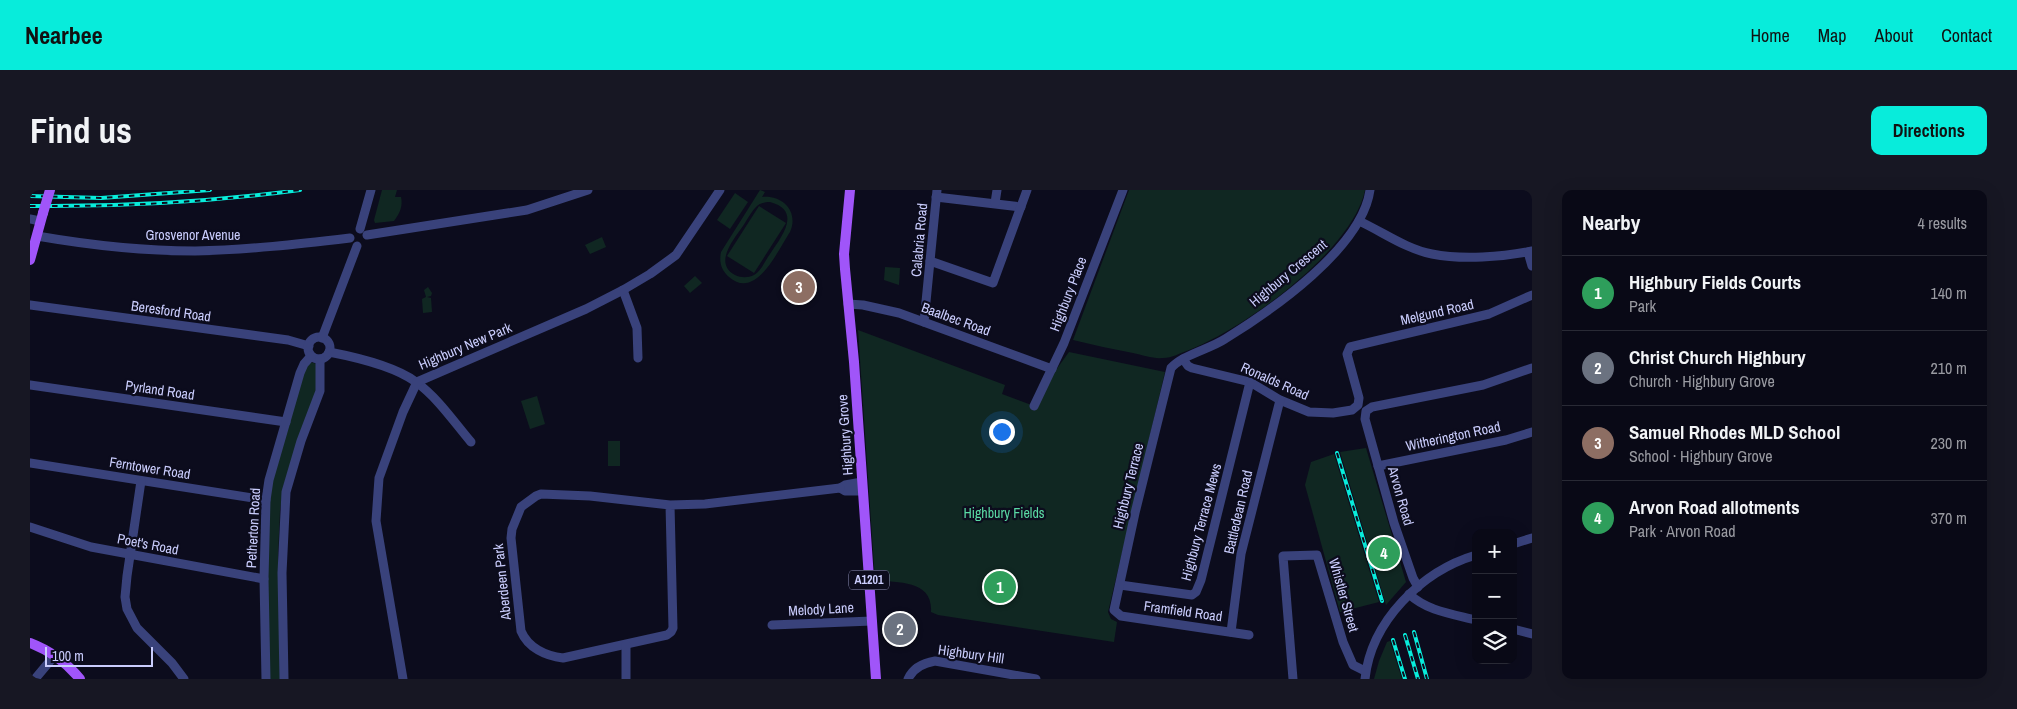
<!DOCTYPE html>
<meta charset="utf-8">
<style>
body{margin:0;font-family:"Archivo Narrow",sans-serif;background:#171723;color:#f1f3f6}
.controls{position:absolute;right:15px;bottom:15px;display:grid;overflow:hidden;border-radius:10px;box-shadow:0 5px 20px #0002}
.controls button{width:45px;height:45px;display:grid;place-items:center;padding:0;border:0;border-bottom:1px solid #292a35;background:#090916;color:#f1f3f6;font:25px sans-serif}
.scale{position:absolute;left:15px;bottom:12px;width:108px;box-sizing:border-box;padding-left:5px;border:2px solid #cacdfd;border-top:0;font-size:14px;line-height:18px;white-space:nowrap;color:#cacdfd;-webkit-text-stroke:4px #0c0c1d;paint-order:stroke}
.you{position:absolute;left:971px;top:241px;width:18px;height:18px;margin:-12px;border:4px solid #fff;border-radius:50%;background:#1a73e8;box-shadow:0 0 0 8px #1a73e833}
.badge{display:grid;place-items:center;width:32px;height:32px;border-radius:50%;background:#08ecdb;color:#fff;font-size:16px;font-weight:700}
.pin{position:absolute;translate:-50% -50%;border:2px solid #fff;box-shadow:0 1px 5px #0006}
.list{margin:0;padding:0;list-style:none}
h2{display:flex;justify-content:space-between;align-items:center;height:65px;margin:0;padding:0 20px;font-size:21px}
h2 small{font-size:16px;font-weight:400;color:#999aa1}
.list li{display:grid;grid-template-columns:32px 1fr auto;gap:15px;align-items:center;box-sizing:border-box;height:75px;padding:0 20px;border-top:1px solid #292a35}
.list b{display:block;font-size:19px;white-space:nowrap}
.list p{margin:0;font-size:16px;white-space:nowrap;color:#999aa1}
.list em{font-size:16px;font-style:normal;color:#999aa1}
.icon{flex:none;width:28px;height:28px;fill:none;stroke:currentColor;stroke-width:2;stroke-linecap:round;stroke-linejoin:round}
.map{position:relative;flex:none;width:1502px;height:489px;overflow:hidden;border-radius:10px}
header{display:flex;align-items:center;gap:30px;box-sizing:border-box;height:70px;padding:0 25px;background:#08ecdb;color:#111}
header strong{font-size:24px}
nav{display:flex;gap:28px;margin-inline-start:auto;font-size:18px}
.intro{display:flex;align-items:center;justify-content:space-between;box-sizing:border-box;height:120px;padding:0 30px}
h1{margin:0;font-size:35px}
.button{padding:12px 22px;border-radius:10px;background:#08ecdb;color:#111;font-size:18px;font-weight:700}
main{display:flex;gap:30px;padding:0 30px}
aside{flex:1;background:#090916;border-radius:10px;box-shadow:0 5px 20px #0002}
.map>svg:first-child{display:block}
.green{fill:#102722;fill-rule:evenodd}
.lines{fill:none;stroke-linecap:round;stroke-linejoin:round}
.minor{stroke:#39427b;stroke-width:9}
.major{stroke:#a055f9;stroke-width:10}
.rail-casing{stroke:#08ecdb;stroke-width:4}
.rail{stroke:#0c0c1d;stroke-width:2;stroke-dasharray:5.5;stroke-linecap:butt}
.major-bridge{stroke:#a055f9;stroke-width:10}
.labels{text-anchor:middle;stroke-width:4.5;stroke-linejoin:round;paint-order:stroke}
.shield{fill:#0c0c1d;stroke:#9193ba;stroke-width:1}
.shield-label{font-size:12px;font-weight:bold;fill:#cacdfd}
.street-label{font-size:14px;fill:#cacdfd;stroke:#0c0c1d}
.park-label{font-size:14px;fill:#5adaa4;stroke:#0c0c1d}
</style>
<header>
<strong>Nearbee</strong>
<nav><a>Home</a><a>Map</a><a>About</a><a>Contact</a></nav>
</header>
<div class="intro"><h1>Find us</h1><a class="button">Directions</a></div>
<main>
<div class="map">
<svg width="1502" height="489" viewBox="0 0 1502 489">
<rect width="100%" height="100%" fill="#0c0c1d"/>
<g class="green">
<path d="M352 0H367L365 7H371C373 16 370 23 364 31L345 33 344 30Z"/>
<path d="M730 0 735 2 732 7C753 5 769 22 760 42 748 60 726 111 699 87 691 80 689 72 691 62ZM740 12C773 21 751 47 740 64 735 71 731 81 724 85 718 88 711 88 705 85 683 73 704 49 713 36 717 30 721 22 726 17 730 13 735 12 740 12Z"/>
<path d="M1099 0H1335C1323 60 1214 139 1159 160 1150 163 1142 168 1133 168 1123 169 1113 165 1103 163 1083 159 1063 155 1043 150Z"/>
<polygon points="705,3 718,12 700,39 687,30"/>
<polygon points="729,16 756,33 724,83 697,66"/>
<polygon points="572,47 576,57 560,64 555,55"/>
<polygon points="855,77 870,78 869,95 854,90"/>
<polygon points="665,86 672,93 660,103 654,96"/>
<polygon points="398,97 402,103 401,106 397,107 401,108 402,122 393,123 392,109 396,107 394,100"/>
<path d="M828 140 975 195 972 204 1007 217 1023 184 1039 162 1135 182 1078 422 1081 429 1087 432 1084 452 908 425 901 422C903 390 869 393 845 390Z"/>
<polygon points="280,172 287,174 289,195 254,294 250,320 248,366 250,489 238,489 236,389 240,299 272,184"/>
<polygon points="507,206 515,234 500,239 491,211"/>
<rect x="578" y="251" width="12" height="25"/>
<polygon points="1336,258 1376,392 1356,415 1310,262"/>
<polygon points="1304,264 1349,412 1310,422 1275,295 1281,272"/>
<polygon points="1360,451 1372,489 1344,489 1349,471 1357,452"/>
</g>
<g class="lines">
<g class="minor">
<polyline points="906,7 991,17"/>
<polyline points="965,13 967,0"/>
<polyline points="0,29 10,31"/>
<path d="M1329 31C1353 42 1376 59 1402 64 1432 70 1473 67 1502 61"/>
<polyline points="330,39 341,0"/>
<polyline points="337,45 497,20 558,0"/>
<path d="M7 46C59 55 112 61 165 61 217 60 269 54 320 48"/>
<polyline points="1498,62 1502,76"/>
<polyline points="900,71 963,93 997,0"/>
<polyline points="593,100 607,138 608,168"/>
<polyline points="818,114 833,115 869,123 1022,179"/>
<polyline points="0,115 258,150 279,156"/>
<polyline points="894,132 907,0"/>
<circle cx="289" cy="158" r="11"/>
<polyline points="292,148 327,56"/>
<path d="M299 162C325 167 366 177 386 192 408 208 424 232 441 252"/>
<polyline points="1153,169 1158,176 1162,178 1220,192 1250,210 1279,222 1303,223 1322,220 1328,215 1329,208 1317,164 1320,157 1459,124 1502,105"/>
<polyline points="0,195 256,232"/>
<polyline points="1004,216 1034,153 1093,0"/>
<polyline points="0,273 236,310"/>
<polyline points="1348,276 1476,250 1502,242"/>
<polyline points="111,291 97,386 95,407 97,419 107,438 142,473 154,489"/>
<polyline points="832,292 815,295 810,298 815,301 833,301"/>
<path d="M640 315 643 438 641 442 637 445 533 468C516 466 498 458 491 441L481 348 482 339 491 317 506 306 511 304 560 306 640 315 675 314 810 298"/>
<polyline points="0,337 61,357 234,389"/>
<polyline points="1483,354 1502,348"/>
<polyline points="1090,395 1162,405 1166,402 1171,390 1220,192"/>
<polyline points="1388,397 1383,388 1364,333 1335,229 1336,221 1342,217 1453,195 1502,178"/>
<path d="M1379 404C1397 421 1422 424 1446 430"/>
<polyline points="742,435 842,431"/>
<polyline points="1483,439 1502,444"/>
<polyline points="1201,442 1211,364 1250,210"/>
<path d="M1219 445 1091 426 1084 420 1105 323 1141 178C1152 165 1180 159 1195 149 1242 120 1332 58 1340 0"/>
<polyline points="5,489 25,465"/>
<polyline points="236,489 234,389 236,310 239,290 270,183 274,174 281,166"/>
<polyline points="254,489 252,383 256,302 271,251 290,201 290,169"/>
<polyline points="373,489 346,331 349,288 373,222 387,192 556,119 593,100 620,84 646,65 690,0"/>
<polyline points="596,489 596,455"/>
<path d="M878 489C883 478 893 473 905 471L1006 489"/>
<polyline points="1263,489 1253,366 1287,365 1313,452 1323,475 1335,481"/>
<path d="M1335 489C1341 431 1392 381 1446 365"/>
</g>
<g class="major">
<polyline points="820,0 814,64 815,79 824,172 846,489"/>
<polyline points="0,70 13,23"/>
<path d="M0 453C21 461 36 472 50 489"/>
</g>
<g class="rail-casing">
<g id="rail">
<polyline points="0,6 71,8 180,0"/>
<path d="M0 16C91 17 180 12 270 0"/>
<polyline points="1307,263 1352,411"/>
<polyline points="1384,442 1397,489"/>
<polyline points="1375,445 1388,489"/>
<polyline points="1363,450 1375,489"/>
</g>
</g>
<use href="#rail" class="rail"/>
<polyline class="major-bridge" points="13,23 20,0"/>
</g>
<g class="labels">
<rect class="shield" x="819" y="380.5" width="40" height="19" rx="4"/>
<g class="shield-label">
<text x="839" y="394">A1201</text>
</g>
<g class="street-label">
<text x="163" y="50">Grosvenor Avenue</text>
<text transform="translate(889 50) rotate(-85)" y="5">Calabria Road</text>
<text transform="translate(1258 83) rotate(-40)" y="5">Highbury Crescent</text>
<text transform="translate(1038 104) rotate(-69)" y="5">Highbury Place</text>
<text transform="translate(141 121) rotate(8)" y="5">Beresford Road</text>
<text transform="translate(1407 122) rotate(-13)" y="5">Melgund Road</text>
<text transform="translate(926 129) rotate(20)" y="5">Baalbec Road</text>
<text transform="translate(435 156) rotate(-23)" y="5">Highbury New Park</text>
<text transform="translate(1245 191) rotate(24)" y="5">Ronalds Road</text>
<text transform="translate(130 200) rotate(8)" y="5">Pyrland Road</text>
<text transform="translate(815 245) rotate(-94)" y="5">Highbury Grove</text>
<text transform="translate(1423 246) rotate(-12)" y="5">Witherington Road</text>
<text transform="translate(120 278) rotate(9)" y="5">Ferntower Road</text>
<text transform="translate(1098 296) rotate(-76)" y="5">Highbury Terrace</text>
<text transform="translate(1371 306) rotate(74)" y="5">Arvon Road</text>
<text transform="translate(1208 322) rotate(-77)" y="5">Battledean Road</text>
<text transform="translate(1171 332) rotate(-75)" y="5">Highbury Terrace Mews</text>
<text transform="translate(223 338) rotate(-87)" y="5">Petherton Road</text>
<text transform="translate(118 354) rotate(11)" y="5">Poet's Road</text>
<text transform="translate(472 392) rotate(-96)" y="5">Aberdeen Park</text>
<text transform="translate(1314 405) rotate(74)" y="5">Whistler Street</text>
<text transform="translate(791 419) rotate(-3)" y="5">Melody Lane</text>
<text transform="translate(1153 421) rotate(8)" y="5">Framfield Road</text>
<text transform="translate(941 464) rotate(8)" y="5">Highbury Hill</text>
</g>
<g class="park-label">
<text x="974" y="328">Highbury Fields</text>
</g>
</g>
</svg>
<div class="controls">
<button>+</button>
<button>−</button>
<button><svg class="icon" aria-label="layers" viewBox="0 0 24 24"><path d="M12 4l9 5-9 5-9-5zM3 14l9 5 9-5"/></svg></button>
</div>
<div class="scale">100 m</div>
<div class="you"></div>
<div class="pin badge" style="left:970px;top:397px;background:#2e9e5b">1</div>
<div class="pin badge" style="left:870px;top:439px;background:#6b7280">2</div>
<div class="pin badge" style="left:769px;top:97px;background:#8d6e63">3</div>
<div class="pin badge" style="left:1354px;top:363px;background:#2e9e5b">4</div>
</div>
<aside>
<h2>Nearby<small>4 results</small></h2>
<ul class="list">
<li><span class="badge" style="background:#2e9e5b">1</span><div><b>Highbury Fields Courts</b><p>Park</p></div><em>140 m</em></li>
<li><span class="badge" style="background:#6b7280">2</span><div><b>Christ Church Highbury</b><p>Church · Highbury Grove</p></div><em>210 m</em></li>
<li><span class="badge" style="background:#8d6e63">3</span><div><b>Samuel Rhodes MLD School</b><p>School · Highbury Grove</p></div><em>230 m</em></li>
<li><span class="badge" style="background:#2e9e5b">4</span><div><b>Arvon Road allotments</b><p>Park · Arvon Road</p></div><em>370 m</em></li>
</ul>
</aside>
</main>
